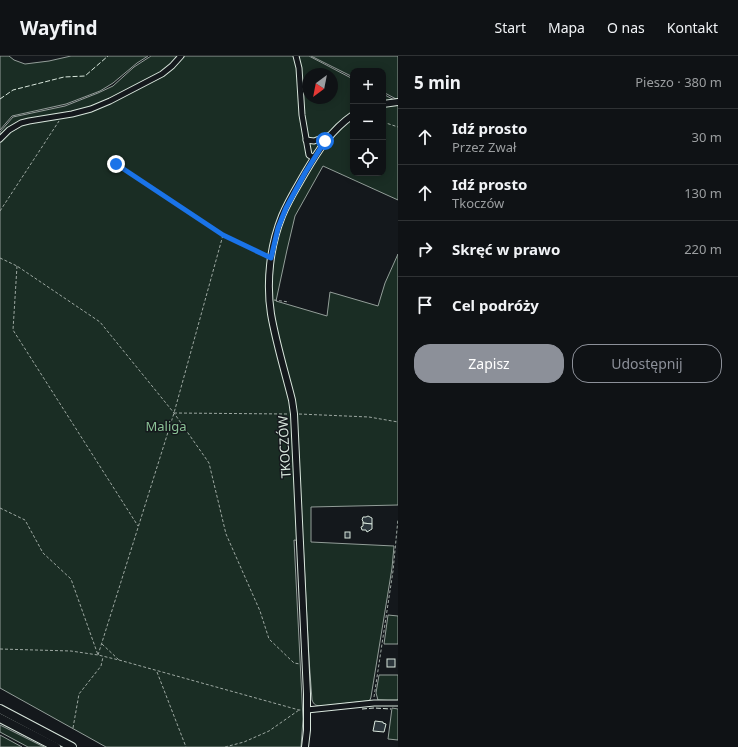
<!DOCTYPE html>
<html lang="pl">
<meta charset="utf-8">
<style>
body{margin:0;font-family:"Noto Sans",sans-serif;background:#1d2022;color:#f1f3f6}
.controls{position:absolute;right:12px;top:12px;display:grid;overflow:hidden;border-radius:8px;box-shadow:0 2px 10px #0003}
.controls button{width:36px;height:36px;display:grid;place-items:center;padding:0;border:0;border-bottom:1px solid #2f3234;background:#0f1215;color:#f1f3f6;font:20px sans-serif}
.compass{position:absolute;left:302px;top:12px;width:36px;height:36px;border-radius:50%;background:#0f1215;box-shadow:0 2px 10px #0003;rotate:212deg}
.stop{position:absolute;width:12px;height:12px;margin:-9px;border:3px solid #1a73e8;border-radius:50%;background:#fff}
.stop.end{background:#1a73e8;border-color:#fff;box-shadow:0 1px 4px #0008}
.list{margin:0;padding:0;list-style:none}
h2{display:flex;justify-content:space-between;align-items:center;height:52px;margin:0;padding:0 16px;font-size:17px}
h2 small{font-size:13px;font-weight:400;color:#9b9ea0}
.list li{display:grid;grid-template-columns:26px 1fr auto;gap:12px;align-items:center;box-sizing:border-box;height:56px;padding:0 16px;border-top:1px solid #2f3234}
.list b{display:block;font-size:15px;white-space:nowrap}
.list p{margin:0;font-size:13px;white-space:nowrap;color:#9b9ea0}
.list em{font-size:13px;font-style:normal;color:#9b9ea0}
.actions{display:flex;gap:8px;padding:12px 16px}
.actions a{flex:1;padding:9px 0;border:1px solid #8c9099;border-radius:16px;text-align:center;font-size:14px;color:#8c9099}
.actions .main{background:#8c9099;color:#fff}
.icon{flex:none;width:22px;height:22px;fill:none;stroke:currentColor;stroke-width:2;stroke-linecap:round;stroke-linejoin:round}
.map{position:relative;flex:none;width:398px;height:691px;overflow:hidden}
header{display:flex;align-items:center;gap:24px;box-sizing:border-box;height:56px;padding:0 20px;background:#0f1215;border-bottom:1px solid #2f3234}
header strong{font-size:19px}
nav{display:flex;gap:22px;margin-inline-start:auto;font-size:14px}
main{display:flex}
aside{flex:1;background:#0f1215}
.map>svg:first-child{display:block}
.green{fill:#1a2d24;stroke:#939e99;fill-rule:evenodd}
.building{fill:#2c363c;stroke:#d8e6dc}
.lines{fill:none;stroke-linecap:round;stroke-linejoin:round}
.minor-casing{stroke:#d8e6dc;stroke-width:7}
.tertiary-casing{stroke:#d8e6dc;stroke-width:8}
.primary-casing{stroke:#d8e6dc;stroke-width:10}
.path{stroke:#9da8a2;stroke-width:1;stroke-dasharray:3 2;stroke-linecap:butt}
.minor{stroke:#14181c;stroke-width:5}
.tertiary{stroke:#14181c;stroke-width:6}
.primary{stroke:#14181c;stroke-width:8}
.fence{stroke:#d8e6dc;stroke-width:1;stroke-dasharray:5 2;stroke-linecap:butt}
.route{stroke:#1a73e8;stroke-width:5}
.labels{text-anchor:middle;stroke-width:3;stroke-linejoin:round;paint-order:stroke}
.park-label{font-size:13px;fill:#8ac095;stroke:#14181c}
.street-label{font-size:13px;fill:#d8e6dc;stroke:#14181c}
</style>
<header>
<strong>Wayfind</strong>
<nav><a>Start</a><a>Mapa</a><a>O nas</a><a>Kontakt</a></nav>
</header>
<main>
<div class="map">
<svg width="398" height="691" viewBox="0 0 398 691">
<rect width="100%" height="100%" fill="#14181c"/>
<g class="green">
<polygon points="0,0 9,0 14,4 25,8 49,5 71,0 148,0 137,7 113,27 100,35 66,48 12,60 0,74"/>
<path d="M151 0H309L353 23V117H383V38L398 46V144L323 110 295 160 287 194 276 245 327 260 330 236 378 250 385 227 398 198V449L311 451V486L394 490 392 512 371 641 370 644 367 645 322 650C316 650 314 649 312 644L309 603 303 485 294 484 303 663 301 691H106L0 632V76L13 61 65 50 98 37 113 30 134 11ZM308 18H332V42H308Z"/>
<polygon points="311,0 398,0 398,44 383,36 383,15 353,15 353,21"/>
<polygon points="388,559 398,560 398,588 384,588"/>
<polygon points="379,619 398,619 398,645 378,644 376,637"/>
<polygon points="392,652 398,653 398,684 388,683"/>
<polygon points="0,669 44,691 28,691 0,676"/>
<polygon points="0,679 22,691 0,691"/>
</g>
<g class="building">
<polygon points="368,460 372,462 372,468 363,467 363,465 362,464 363,461 366,461"/>
<polygon points="363,467 372,468 372,473 367,476 366,474 362,474 361,471 363,470"/>
<rect x="345" y="476" width="5" height="6"/>
<rect x="387" y="603" width="8" height="8"/>
<polygon points="375,665 383,666 383,667 386,668 384,676 373,675"/>
</g>
<g class="lines">
<g class="minor-casing">
<g id="minor">
<polyline points="296,0 299,12 302,59 307,88 309,99 314,102"/>
<polyline points="0,83 9,74 21,67 29,65 72,58 91,53 110,45 162,18 172,10 181,0"/>
<polyline points="306,84 314,85 330,79"/>
<polyline points="307,654 374,647 398,647"/>
</g>
</g>
<g class="tertiary-casing">
<g id="tertiary">
<polyline points="383,48 398,46"/>
<path d="M305 691 307 674V638L294 358 292 344C285 316 276 287 271 258 266 226 270 190 282 160 288 145 297 131 305 117 318 95 331 74 353 59"/>
</g>
</g>
<g class="primary-casing">
<g id="primary">
<polyline points="0,653 72,691"/>
<polyline points="0,662 56,691"/>
</g>
</g>
<g class="path">
<polyline points="383,66 398,71"/>
<polyline points="116,108 223,179 265,199"/>
<polyline points="0,155 59,65"/>
<polyline points="0,202 17,210 100,266 174,357 209,407 226,478 260,555 269,583 294,607 300,608"/>
<polyline points="17,210 13,274 138,470"/>
<polyline points="274,244 289,246"/>
<polyline points="174,357 288,358"/>
<polyline points="299,358 369,361 398,366"/>
<polyline points="0,452 25,464 43,497 71,523 98,599"/>
<polyline points="102,588 119,604"/>
<polyline points="0,593 71,595 98,599 119,604 299,654 302,654"/>
<polyline points="98,599 174,357 223,179"/>
<polyline points="157,616 186,691"/>
<polyline points="374,641 393,515 398,463"/>
<polyline points="73,672 79,638 101,610 103,601"/>
<polyline points="225,691 244,686 269,675 299,654"/>
</g>
<use href="#minor" class="minor"/>
<use href="#tertiary" class="tertiary"/>
<use href="#primary" class="primary"/>
<g class="fence">
<polyline points="0,43 13,34 64,21 85,20 108,0"/>
<polyline points="362,653 374,652 391,653"/>
</g>
</g>
<g class="lines">
<polyline class="route" points="116,108 223,179 271,202 278,172 286,152 305,117 325,85"/>
</g>
<g class="labels">
<g class="park-label">
<text x="166" y="375">Maliga</text>
</g>
<g class="street-label">
<text transform="translate(284 391) rotate(-93)" y="5">TKOCZÓW</text>
</g>
</g>
</svg>
<div class="controls">
<button>+</button>
<button>−</button>
<button><svg class="icon" aria-label="locate" viewBox="0 0 24 24"><circle cx="12" cy="12" r="6"/><path d="M12 2v4M12 18v4M2 12h4M18 12h4"/></svg></button>
</div>
<svg class="compass" viewBox="-18 -18 36 36"><path d="M0-13l5 13h-10z" fill="#e53935"/><path d="M0 13l5-13h-10z" fill="#9b9ea0"/></svg>
<div class="stop" style="left:325px;top:85px"></div>
<div class="stop end" style="left:116px;top:108px"></div>
</div>
<aside>
<h2>5 min<small>Pieszo · 380 m</small></h2>
<ul class="list">
<li><svg class="icon" aria-label="ahead" viewBox="0 0 24 24"><path d="M12 20V5M6 11l6-6 6 6"/></svg><div><b>Idź prosto</b><p>Przez Zwał</p></div><em>30 m</em></li>
<li><svg class="icon" aria-label="ahead" viewBox="0 0 24 24"><path d="M12 20V5M6 11l6-6 6 6"/></svg><div><b>Idź prosto</b><p>Tkoczów</p></div><em>130 m</em></li>
<li><svg class="icon" aria-label="right" viewBox="0 0 24 24"><path d="M7 20v-9h11M14 6l5 5-5 5"/></svg><div><b>Skręć w prawo</b></div><em>220 m</em></li>
<li><svg class="icon" aria-label="arrive" viewBox="0 0 24 24"><path d="M6 21V4h12l-3 4 3 4H6"/></svg><div><b>Cel podróży</b></div></li>
</ul>
<div class="actions"><a class="main">Zapisz</a><a>Udostępnij</a></div>
</aside>
</main>
